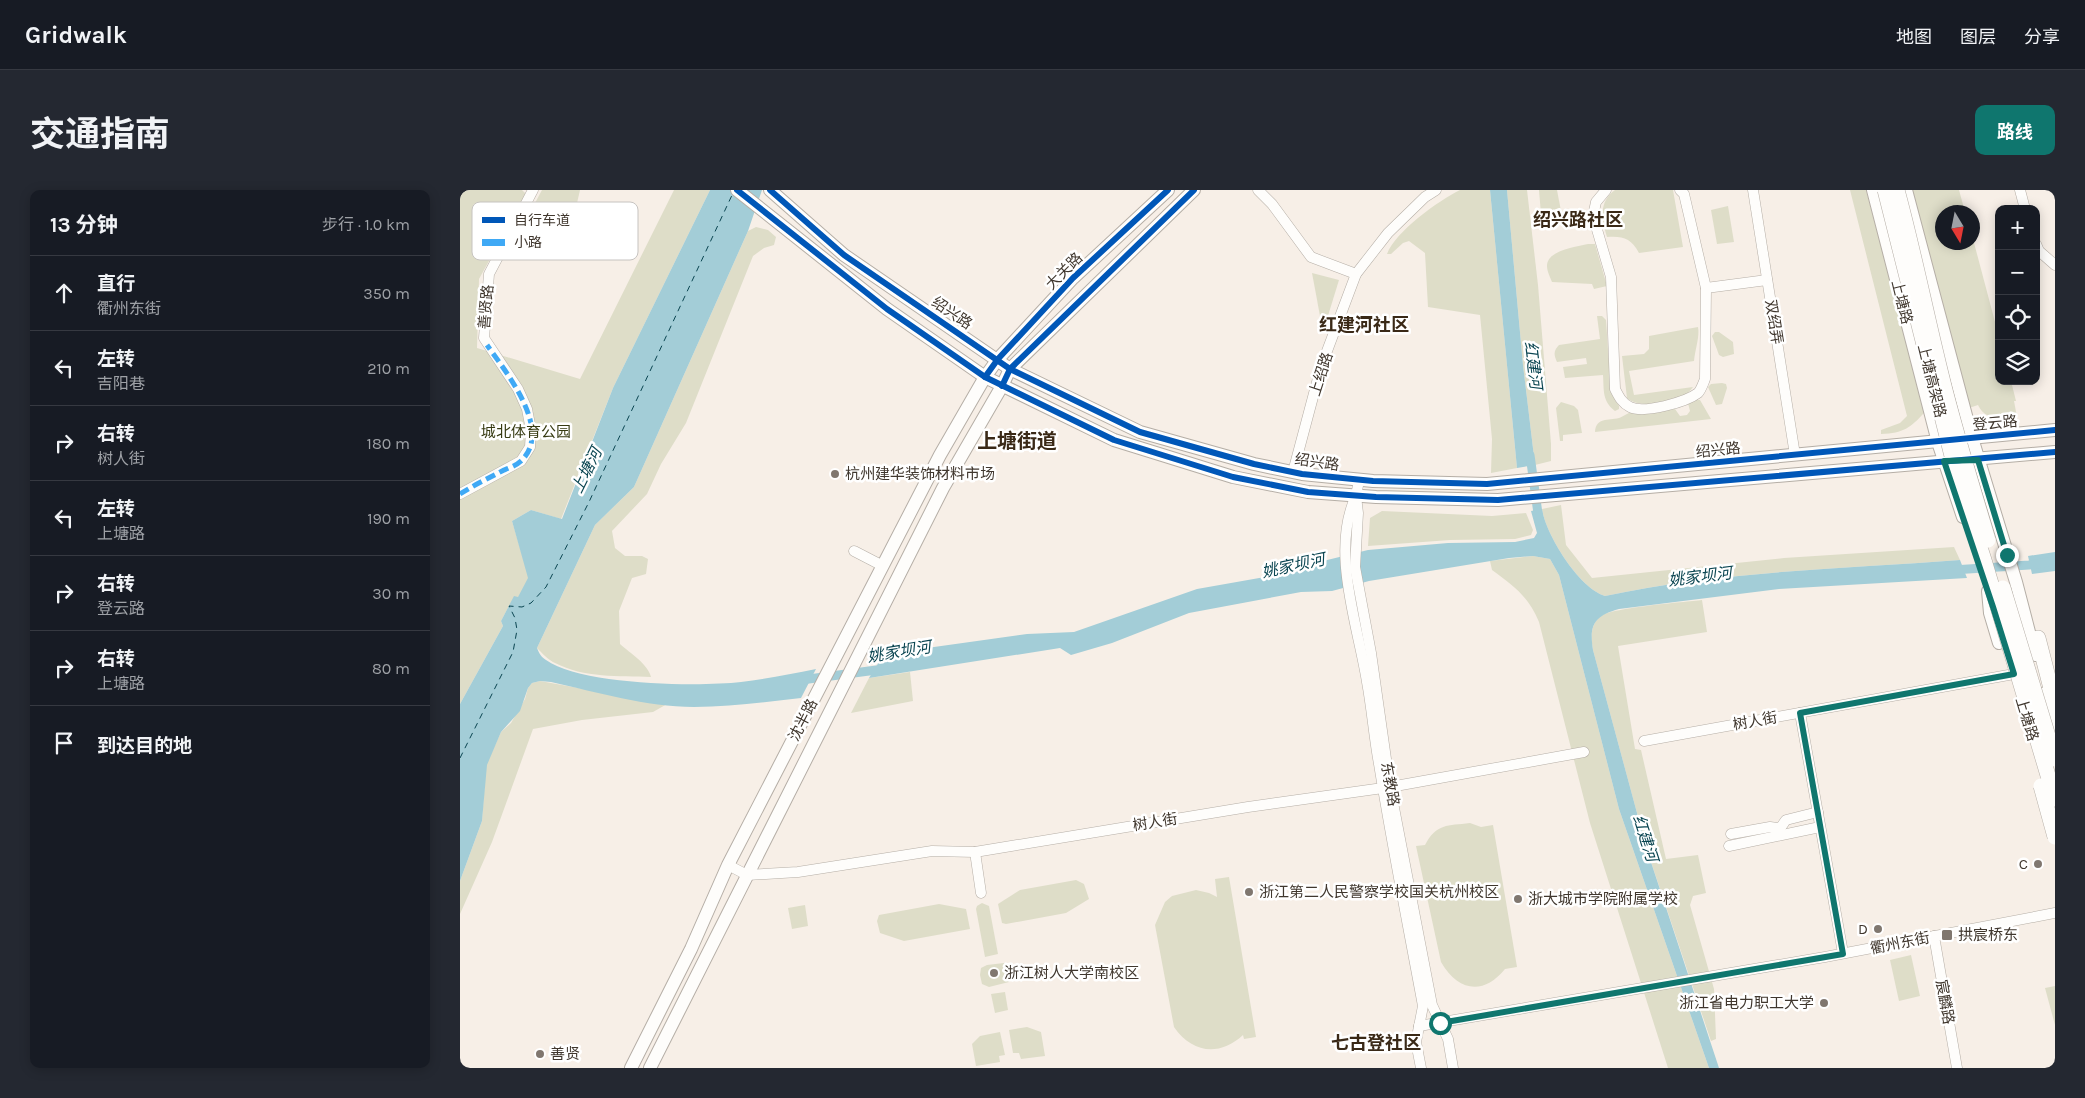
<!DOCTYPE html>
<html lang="zh">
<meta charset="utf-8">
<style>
body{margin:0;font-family:Karla,"Noto Sans SC",sans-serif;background:#242831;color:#f1f3f6}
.controls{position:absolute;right:15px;top:15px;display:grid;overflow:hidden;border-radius:10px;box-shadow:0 2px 12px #0003}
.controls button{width:45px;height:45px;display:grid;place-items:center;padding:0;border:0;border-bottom:1px solid #363941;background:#171b24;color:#f1f3f6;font:25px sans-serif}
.compass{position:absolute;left:1475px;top:15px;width:45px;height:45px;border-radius:50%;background:#171b24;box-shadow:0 2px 12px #0003;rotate:170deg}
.stop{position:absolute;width:15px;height:15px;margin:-11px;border:4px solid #0f766e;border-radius:50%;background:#fff}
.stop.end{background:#0f766e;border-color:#fff;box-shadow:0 1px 5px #0008}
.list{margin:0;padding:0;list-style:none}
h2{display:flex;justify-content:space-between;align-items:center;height:65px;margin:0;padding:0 20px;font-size:21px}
h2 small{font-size:16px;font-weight:400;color:#9ea1a6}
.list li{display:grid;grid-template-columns:32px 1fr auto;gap:15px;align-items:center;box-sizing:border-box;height:75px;padding:0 20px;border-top:1px solid #363941}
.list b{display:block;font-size:19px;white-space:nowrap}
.list p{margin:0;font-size:16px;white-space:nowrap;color:#9ea1a6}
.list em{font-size:16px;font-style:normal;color:#9ea1a6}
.icon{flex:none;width:28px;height:28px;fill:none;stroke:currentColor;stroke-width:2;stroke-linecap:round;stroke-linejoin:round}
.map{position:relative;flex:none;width:1595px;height:878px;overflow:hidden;border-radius:10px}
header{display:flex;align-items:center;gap:30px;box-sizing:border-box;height:70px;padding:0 25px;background:#171b24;border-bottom:1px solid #363941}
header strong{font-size:24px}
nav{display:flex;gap:28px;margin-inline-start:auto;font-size:18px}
.intro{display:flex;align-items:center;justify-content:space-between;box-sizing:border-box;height:120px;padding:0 30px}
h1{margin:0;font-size:35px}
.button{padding:12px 22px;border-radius:10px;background:#0f766e;color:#fff;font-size:18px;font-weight:700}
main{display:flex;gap:30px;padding:0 30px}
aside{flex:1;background:#171b24;border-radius:10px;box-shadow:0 2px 12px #0003}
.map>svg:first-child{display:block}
.green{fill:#deddc8}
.water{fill:#a3cdd7}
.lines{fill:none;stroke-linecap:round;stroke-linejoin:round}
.canal{stroke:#a3cdd7;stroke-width:9}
.ferry{stroke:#0a4551;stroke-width:1;stroke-dasharray:6 5;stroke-linecap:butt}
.minor-casing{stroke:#b5aea6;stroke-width:11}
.major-casing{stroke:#b5aea6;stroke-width:14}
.highway-casing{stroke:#b5aea6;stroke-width:16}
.minor{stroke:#fefdfb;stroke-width:10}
.major{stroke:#fefdfb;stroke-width:12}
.highway{stroke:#fefdfb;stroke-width:15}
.highway-bridge-casing{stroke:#b5aea6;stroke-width:16;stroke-linecap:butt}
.highway-bridge{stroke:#fefdfb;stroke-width:15}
.quiet{stroke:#3fa9f5;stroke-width:5;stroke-dasharray:10 5;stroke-linecap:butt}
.cycleway-casing{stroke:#fff;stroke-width:9}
.cycleway{stroke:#0057b8;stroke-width:6}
.route{stroke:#0f766e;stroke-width:6}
.poi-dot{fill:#80776f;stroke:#fff;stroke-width:2}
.labels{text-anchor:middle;stroke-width:5;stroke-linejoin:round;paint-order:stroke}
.street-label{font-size:15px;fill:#40372e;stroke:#fff}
.park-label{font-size:15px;fill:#373b13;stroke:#fff}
.poi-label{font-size:15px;fill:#40372e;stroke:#fff;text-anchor:start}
.water-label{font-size:16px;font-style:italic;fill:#0a4551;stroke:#fff}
.quarter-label{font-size:18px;font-weight:bold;fill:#3a2917;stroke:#fff}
.district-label{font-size:20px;font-weight:bold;fill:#3a2917;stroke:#fff}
.key{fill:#fff;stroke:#c6c3c0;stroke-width:1}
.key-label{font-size:14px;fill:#40372e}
</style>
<header>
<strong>Gridwalk</strong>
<nav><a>地图</a><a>图层</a><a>分享</a></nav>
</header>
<div class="intro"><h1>交通指南</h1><a class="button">路线</a></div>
<main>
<aside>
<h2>13 分钟<small>步行 · 1.0 km</small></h2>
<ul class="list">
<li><svg class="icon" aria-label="ahead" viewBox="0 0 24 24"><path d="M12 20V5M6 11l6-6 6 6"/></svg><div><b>直行</b><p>衢州东街</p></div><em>350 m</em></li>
<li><svg class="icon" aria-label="left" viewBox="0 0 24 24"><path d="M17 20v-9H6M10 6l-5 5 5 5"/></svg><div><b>左转</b><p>吉阳巷</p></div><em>210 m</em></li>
<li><svg class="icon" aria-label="right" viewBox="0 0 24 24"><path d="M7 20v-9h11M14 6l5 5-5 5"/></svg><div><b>右转</b><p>树人街</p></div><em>180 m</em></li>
<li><svg class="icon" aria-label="left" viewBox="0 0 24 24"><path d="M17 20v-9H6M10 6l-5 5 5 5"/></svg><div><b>左转</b><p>上塘路</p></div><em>190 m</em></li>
<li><svg class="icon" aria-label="right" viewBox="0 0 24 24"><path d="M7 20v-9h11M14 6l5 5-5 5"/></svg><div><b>右转</b><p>登云路</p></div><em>30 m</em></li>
<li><svg class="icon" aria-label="right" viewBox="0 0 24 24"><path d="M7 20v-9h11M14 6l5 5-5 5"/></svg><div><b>右转</b><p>上塘路</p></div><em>80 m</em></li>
<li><svg class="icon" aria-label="arrive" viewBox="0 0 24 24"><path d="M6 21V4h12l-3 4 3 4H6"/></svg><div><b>到达目的地</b></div></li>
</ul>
</aside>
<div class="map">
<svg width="1595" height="878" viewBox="0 0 1595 878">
<rect width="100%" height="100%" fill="#f7efe7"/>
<g class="green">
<polygon points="0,0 62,0 66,4 19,89 17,158 120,189 214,0 250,0 153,198 101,329 71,320 52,331 69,388 58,408 49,416 41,431 43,436 0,514"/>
<polygon points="82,0 120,0 106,61 55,50"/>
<path d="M1000 0H1030L1057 278 1031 283 1032 249 1020 125 968 117 965 63 949 51 943 53 931 64H927C936 41 978 11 1000 0Z"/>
<polygon points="1047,0 1067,0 1078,95 1091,254 1091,271 1075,275 1063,175"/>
<polygon points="1079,0 1097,0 1101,21 1081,24"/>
<path d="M1155 0H1213L1223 57 1179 63C1171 48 1163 46 1147 47 1142 30 1138 12 1155 0Z"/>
<path d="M1390 0H1406L1465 222C1450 238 1444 243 1421 244V240L1440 233 1447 226Z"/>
<path d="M1452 0H1499L1505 22H1482V52H1512L1513 49 1539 147V191H1551L1556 211H1554L1557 227C1542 228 1525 231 1518 215L1509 218Z"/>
<polygon points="1268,16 1274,52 1257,54 1251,20"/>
<path d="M296 37 308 40 316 47 314 55 304 58 293 66 226 233 201 274 187 304 152 341 155 358 165 366H182L188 369 186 384 172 388 159 421 160 454C170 463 188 474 191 487 159 486 124 488 95 473 88 470 82 463 77 458L135 335 174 297 288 41Z"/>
<path d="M1128 54H1135L1147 96 1134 99 1132 94 1092 92C1090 87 1087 81 1087 76 1087 60 1116 57 1128 54Z"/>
<polygon points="852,83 879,90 863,142"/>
<path d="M1137 126H1142L1146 130 1151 203 1159 216V219L1155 221C1142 211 1144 200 1143 185L1105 188 1103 177 1127 174 1126 168 1097 172C1094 165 1093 161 1099 155L1140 149Z"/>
<path d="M1238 137C1240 146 1235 160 1234 171L1169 181 1174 205 1233 197C1230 201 1226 205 1221 208 1209 214 1177 218 1167 208L1162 166 1184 164 1189 159V146Z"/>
<polygon points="1255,142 1259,142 1273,152 1274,164 1263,167 1259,165 1252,146"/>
<polygon points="1262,193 1266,194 1267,198 1262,214 1256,215 1248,197 1251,194"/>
<path d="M1232 210H1240L1251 229 1135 242C1136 227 1148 231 1159 228 1164 226 1169 222 1174 222 1188 220 1201 222 1215 219L1220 226 1227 225 1230 221 1228 213Z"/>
<polygon points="1101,212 1114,216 1118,220 1122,243 1103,245 1103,251 1100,251 1096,218"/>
<path d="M1101 315 1106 355 1132 388 1324 368 1494 357 1500 370C1382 379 1261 381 1145 406 1119 398 1086 345 1082 319Z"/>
<polygon points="922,321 1032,326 1066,323 1073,340 1071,345 1055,349 990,350 908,356 910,328"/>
<path d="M1073 366 1090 369 1099 385 1159 619 1249 878H1208L1130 633 1079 432C1068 406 1054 396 1032 380L1030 371Z"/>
<path d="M1242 410 1247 442 1158 456 1175 559 1181 560 1206 669 1238 665 1246 703 1233 706 1230 715 1254 799 1256 849 1251 851 1187 660 1133 460C1131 448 1130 437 1139 427 1147 418 1225 412 1242 410Z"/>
<polygon points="450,482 453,511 391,523 409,488"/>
<polygon points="80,491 207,514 193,522 122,530 73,539 32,652 0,724 0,691 22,631 26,575 41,542 51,533 65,509 68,498 72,493"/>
<path d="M1010 633 1021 637 1033 635 1057 777 1045 779C1023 806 998 801 981 772L956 656 965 655C977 633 987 636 1010 633Z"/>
<path d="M769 687 796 847 784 849 783 845C759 867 732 863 714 837L695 735 705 712 712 706 736 700 749 703 757 707 755 689Z"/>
<polygon points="616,690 624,694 629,709 606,723 546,734 542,733 538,714 560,700"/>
<polygon points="522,713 529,716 538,764 525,767 516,719 517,716"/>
<polygon points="479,714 506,719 510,739 444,751 420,743 417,731 419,725"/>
<polygon points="345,715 348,736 332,739 328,718"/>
<polygon points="1451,765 1460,806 1439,811 1430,770"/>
<path d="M544 773 548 775C552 781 553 786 549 792L529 797 522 794 520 785 521 778 527 775Z"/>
<polygon points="1595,796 1595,835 1585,798"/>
<polygon points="545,802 548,820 535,823 531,804"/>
<polygon points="567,837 581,842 585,866 561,869 559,863 553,863 549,840"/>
<polygon points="540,842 545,865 539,866 540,872 516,876 512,854 520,846"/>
</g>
<g class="water">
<path d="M250 0H302L288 41 174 297 135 335 77 458C79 463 81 467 86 470 121 495 237 497 281 492 306 489 331 484 356 479L341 508C305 512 270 517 234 517 186 517 137 502 91 492L80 491 72 493 68 498 60 521 41 542 27 575 22 631 0 691V514L43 436 41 431 54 406 58 407 68 388 52 331 71 320 102 329 153 198Z"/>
<polygon points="1030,0 1047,0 1063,175 1075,275 1057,278"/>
<path d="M1082 319C1086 345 1119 398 1145 406 1262 381 1382 379 1500 370L1507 388 1319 399 1159 419C1134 426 1129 435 1133 460L1187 660 1259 878H1249L1159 619 1099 385 1090 369 1073 366 1049 368 909 391 872 401 841 402 729 423 652 453 611 465 600 458 409 488 424 464 567 444 614 442 737 399 851 379 859 372 908 360 988 353 1055 352 1074 348 1077 343 1071 321Z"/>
<polygon points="1595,362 1595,381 1572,384 1568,366"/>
</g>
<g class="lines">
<g class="canal">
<polyline points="1070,265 1079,331"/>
<polyline points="1493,380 1569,375 1595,371"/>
<polyline points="341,490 424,479"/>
</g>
<polyline class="ferry" points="0,568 53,462 57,440 55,428 49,416 62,417 71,413 86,397 129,312 273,3"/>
<g class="minor-casing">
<g id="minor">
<polyline points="798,0 812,14 851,67 896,84"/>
<path d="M1146 0 1136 12 1133 26 1151 87 1155 199C1159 207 1162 213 1170 217 1184 224 1226 212 1238 203 1241 200 1243 194 1245 189L1246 98 1224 4 1220 0"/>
<polyline points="1293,0 1335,265"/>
<polyline points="1560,0 1565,19"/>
<polyline points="1576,54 1579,61 1595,75"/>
<polyline points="1246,98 1307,90"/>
<polyline points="833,282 861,177 896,84 928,43 965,7 976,0"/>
<polyline points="899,290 896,306 898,323 895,377 911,463 930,597 972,815 988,849 993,878"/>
<polyline points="0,304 61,271 70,257 71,240 67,219 58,199 24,148 29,84 73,0"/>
<path d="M896 306C870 361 898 435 907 492 912 519 914 547 919 574 932 655 948 735 963 816L956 852 961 878"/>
<polyline points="394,361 423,376"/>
<polyline points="1340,523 1383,763"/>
<polyline points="1184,551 1554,484"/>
<polyline points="1271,644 1310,637 1317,638 1321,637 1326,630 1358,622"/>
<polyline points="1269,656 1360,637"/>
<polyline points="515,662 521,703"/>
<polyline points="268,675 287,685 338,682 472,661 515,662 788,617 930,597 1124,562"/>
<polyline points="1474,746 1497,878"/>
<polyline points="959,836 1365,767 1595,723"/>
</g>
</g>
<g class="major-casing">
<g id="major">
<polyline points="277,0 427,119 525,187 654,250 773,287 848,302 916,307 1038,310 1595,262"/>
<polyline points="310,0 384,65 550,179 680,242 794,274 842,284 913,291 1027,294 1595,240"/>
<polyline points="1413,0 1478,252 1503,327"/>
<polyline points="1446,0 1512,248 1556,392 1575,465"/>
<polyline points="1528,401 1530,423 1539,453"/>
<polyline points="1585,503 1595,539"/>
<polyline points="171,878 231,759 268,675 480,265 525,187 538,169 613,88 708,0"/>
<polyline points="190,878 483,298 542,196 550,179 734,0"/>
</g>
</g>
<g class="highway-casing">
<polyline id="highway" points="1578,448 1595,514"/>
</g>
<use href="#minor" class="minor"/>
<use href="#major" class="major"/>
<use href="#highway" class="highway"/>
<g class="highway-bridge-casing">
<g id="highway-bridge">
<polyline points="1425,0 1496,282 1524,370 1595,609"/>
<path d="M1437 0C1455 66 1468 134 1485 200 1498 250 1513 300 1528 350"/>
<polyline points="1543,398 1595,569"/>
<polyline points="1581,596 1595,647"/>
</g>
</g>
<use href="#highway-bridge" class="highway-bridge"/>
<path class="quiet" d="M0 304C14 295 29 288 44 280 49 278 57 275 61 271 94 240 45 181 27 155"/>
<g class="cycleway-casing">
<g id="cycleway">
<polyline points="277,0 427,119 525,187 654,250 773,287 848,302 916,307 1038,310 1595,262"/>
<polyline points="310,0 384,65 550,179 680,242 794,274 842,284 913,291 1027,294 1595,240"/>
<polyline points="525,187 538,169 613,88 708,0"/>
<polyline points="542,196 550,179 734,0"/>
</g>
</g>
<use href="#cycleway" class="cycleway"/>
</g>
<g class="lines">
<polyline class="route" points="980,833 1383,764 1340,523 1554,484 1533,417 1484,271 1518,270 1547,365"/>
</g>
<g class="poi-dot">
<circle cx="375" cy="284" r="5"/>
<circle cx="1578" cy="674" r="5"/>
<circle cx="789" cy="702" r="5"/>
<circle cx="1058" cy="709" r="5"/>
<circle cx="1418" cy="739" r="5"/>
<rect x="1481" y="739" width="12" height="12" rx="2.5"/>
<circle cx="534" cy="783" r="5"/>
<circle cx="1364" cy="813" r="5"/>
<circle cx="80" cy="864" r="5"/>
</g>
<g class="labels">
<g class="street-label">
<text transform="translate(604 81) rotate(-45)" y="5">大关路</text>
<text transform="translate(1442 112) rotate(76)" y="5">上塘路</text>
<text transform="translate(26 117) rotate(-85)" y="5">善贤路</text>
<text transform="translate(492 123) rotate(34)" y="5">绍兴路</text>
<text transform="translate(1314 132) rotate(81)" y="5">双绍弄</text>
<text transform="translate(861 184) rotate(-72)" y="5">上绍路</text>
<text transform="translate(1472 191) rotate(76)" y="5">上塘高架路</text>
<text transform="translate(1535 233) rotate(-5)" y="5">登云路</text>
<text transform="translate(1258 260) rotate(-6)" y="5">绍兴路</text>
<text transform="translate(857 272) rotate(8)" y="5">绍兴路</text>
<text transform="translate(1567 529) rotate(73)" y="5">上塘路</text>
<text transform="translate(343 530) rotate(-63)" y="5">沈半路</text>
<text transform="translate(1295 531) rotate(-10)" y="5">树人街</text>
<text transform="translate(930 594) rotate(80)" y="5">东教路</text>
<text transform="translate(695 632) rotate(-9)" y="5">树人街</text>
<text transform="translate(1440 753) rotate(-11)" y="5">衢州东街</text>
<text transform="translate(1485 812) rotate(80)" y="5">宸麟路</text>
</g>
<g class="park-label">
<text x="66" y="247">城北体育公园</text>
</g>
<g class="poi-label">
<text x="385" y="289">杭州建华装饰材料市场</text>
<text x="1568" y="679" text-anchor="end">C</text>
<text x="799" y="707">浙江第二人民警察学校国关杭州校区</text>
<text x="1068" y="714">浙大城市学院附属学校</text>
<text x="1408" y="744" text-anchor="end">D</text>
<text x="1498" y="750">拱宸桥东</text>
<text x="544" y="788">浙江树人大学南校区</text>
<text x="1354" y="818" text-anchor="end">浙江省电力职工大学</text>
<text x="90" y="869">善贤</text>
</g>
<g class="water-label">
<text transform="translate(1074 175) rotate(83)" y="6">红建河</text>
<text transform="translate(126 280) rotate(-64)" y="6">上塘河</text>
<text transform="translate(833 375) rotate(-12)" y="6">姚家坝河</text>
<text transform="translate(1240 386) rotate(-7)" y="6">姚家坝河</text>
<text transform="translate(439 461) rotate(-9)" y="6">姚家坝河</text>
<text transform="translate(1186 648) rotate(72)" y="6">红建河</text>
</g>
<g class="quarter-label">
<text x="1118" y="36">绍兴路社区</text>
<text x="904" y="141">红建河社区</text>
<text x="916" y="859">七古登社区</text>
</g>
<g class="district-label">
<text x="557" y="258">上塘街道</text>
</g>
</g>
<rect x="12" y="12" width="166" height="58" rx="8" class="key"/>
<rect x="22" y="27" width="23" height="6" fill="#0057b8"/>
<rect x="22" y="49" width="23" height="7" fill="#3fa9f5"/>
<g class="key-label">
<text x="54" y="35">自行车道</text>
<text x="54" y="57">小路</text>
</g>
</svg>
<div class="controls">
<button>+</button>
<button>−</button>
<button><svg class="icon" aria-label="locate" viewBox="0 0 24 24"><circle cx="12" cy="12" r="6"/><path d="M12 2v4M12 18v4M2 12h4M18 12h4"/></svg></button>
<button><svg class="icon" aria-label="layers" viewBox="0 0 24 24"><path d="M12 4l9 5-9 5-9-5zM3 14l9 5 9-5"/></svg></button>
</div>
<svg class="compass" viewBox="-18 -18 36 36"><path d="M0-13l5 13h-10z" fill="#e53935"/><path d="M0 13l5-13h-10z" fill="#9ea1a6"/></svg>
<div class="stop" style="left:980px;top:833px"></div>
<div class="stop end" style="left:1547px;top:365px"></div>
</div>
</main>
